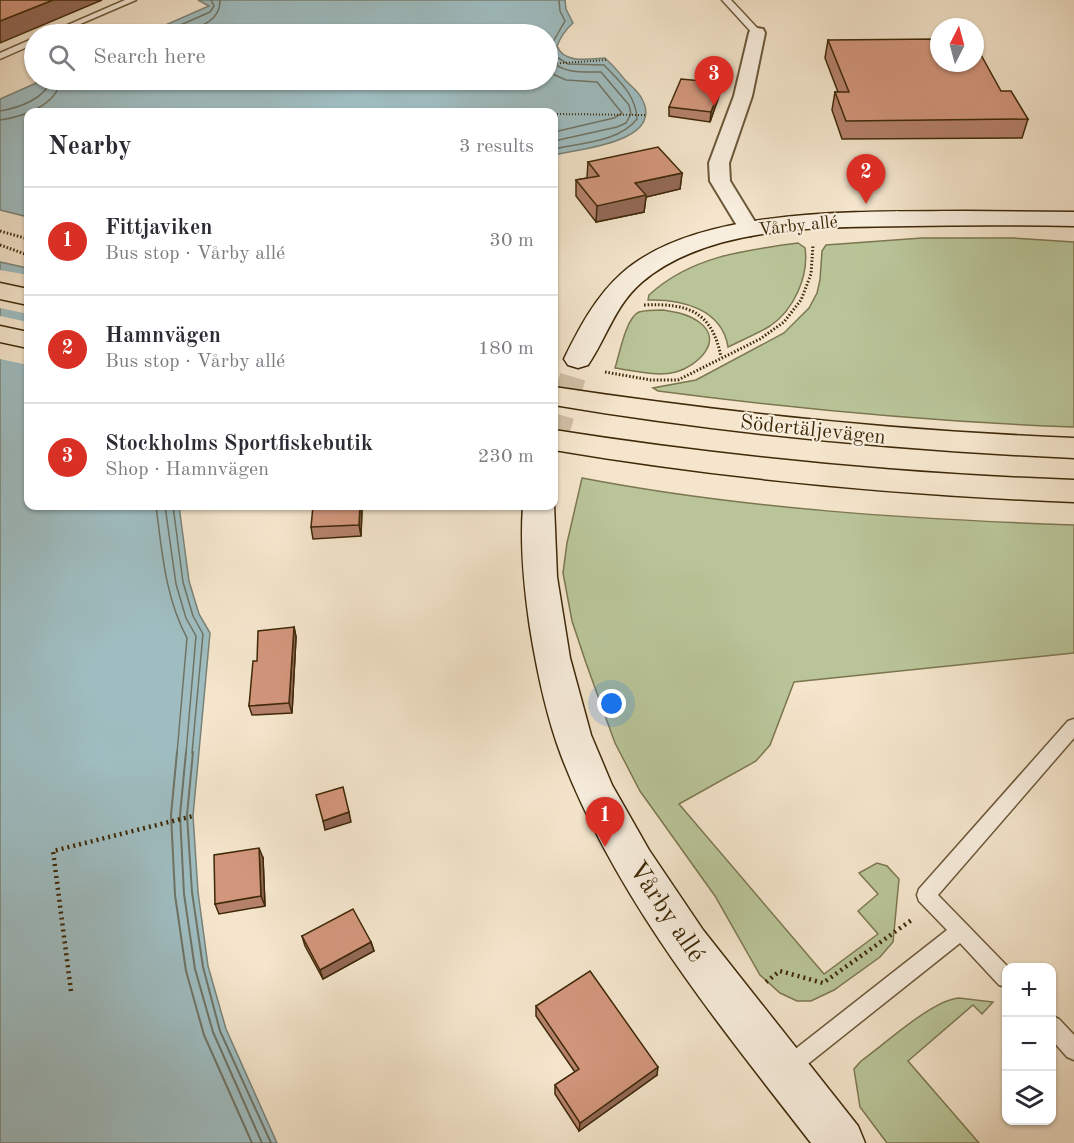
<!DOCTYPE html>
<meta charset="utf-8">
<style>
body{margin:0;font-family:"Old Standard TT",serif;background:#f7f7f7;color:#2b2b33}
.controls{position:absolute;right:18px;bottom:18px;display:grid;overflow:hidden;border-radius:12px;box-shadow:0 2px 4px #0004}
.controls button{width:54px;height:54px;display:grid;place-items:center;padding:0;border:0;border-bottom:2px solid #e1e1e2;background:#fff;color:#2b2b33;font:30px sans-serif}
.compass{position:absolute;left:930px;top:18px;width:54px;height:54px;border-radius:50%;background:#fff;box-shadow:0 2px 4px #0004;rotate:6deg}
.you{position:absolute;left:612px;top:704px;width:21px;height:21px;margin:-15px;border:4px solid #fff;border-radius:50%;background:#1a73e8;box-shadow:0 0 0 9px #1a73e833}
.badge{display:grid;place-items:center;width:39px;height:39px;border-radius:50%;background:#d93025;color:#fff;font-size:20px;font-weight:700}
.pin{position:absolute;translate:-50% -50px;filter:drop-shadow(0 2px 3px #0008)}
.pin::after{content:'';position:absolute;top:32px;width:21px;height:18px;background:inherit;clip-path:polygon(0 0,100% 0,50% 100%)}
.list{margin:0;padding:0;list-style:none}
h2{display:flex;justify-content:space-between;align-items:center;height:78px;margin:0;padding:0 24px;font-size:26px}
h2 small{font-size:20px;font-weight:400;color:#7c7c81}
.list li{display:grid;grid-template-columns:39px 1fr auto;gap:18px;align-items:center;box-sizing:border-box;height:108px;padding:0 24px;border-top:2px solid #e1e1e2}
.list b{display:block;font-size:22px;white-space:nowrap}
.list p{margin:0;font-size:20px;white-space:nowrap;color:#7c7c81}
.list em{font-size:20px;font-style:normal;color:#7c7c81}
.icon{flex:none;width:33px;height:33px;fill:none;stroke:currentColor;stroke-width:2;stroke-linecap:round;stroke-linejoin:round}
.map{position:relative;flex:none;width:1074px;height:1143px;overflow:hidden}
.search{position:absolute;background:#fff;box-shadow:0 2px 4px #0004;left:24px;top:24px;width:534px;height:66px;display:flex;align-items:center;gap:15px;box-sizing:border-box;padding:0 21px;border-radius:33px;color:#7c7c81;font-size:22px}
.panel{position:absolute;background:#fff;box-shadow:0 2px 4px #0004;left:24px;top:108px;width:534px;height:402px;border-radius:12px}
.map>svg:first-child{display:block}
.green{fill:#b9c599;stroke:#7c7750;stroke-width:1.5}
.water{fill:#9fbdc1;stroke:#798277;stroke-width:1.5}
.pier{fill:#f4e5cc}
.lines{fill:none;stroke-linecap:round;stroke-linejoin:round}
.shore-far1{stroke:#6f7364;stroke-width:1.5}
.shore{stroke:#6f7364;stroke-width:2}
.secondary-tunnel{stroke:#d0bfa5;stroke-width:26;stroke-dasharray:26 14;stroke-linecap:butt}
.lane-casing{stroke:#6c5839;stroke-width:3}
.street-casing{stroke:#6c5839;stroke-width:4}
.secondary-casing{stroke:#3f2908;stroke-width:3}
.highway-casing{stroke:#3f2908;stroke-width:3}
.path-far2{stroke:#3f2908;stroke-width:2;stroke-dasharray:1 2;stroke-linecap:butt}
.path-far1{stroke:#3f2908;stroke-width:3;stroke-dasharray:1.5 2;stroke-linecap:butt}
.path{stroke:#3f2908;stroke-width:4.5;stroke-dasharray:2 4;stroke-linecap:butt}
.lane{fill:#f8eede;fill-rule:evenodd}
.street{fill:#f8eede;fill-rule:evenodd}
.secondary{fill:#f8eede;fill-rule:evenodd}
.highway{fill:#f4e5cc;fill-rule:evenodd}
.wall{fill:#b5816b;stroke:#3f2908;stroke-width:1.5}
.shaded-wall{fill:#936957;stroke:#3f2908;stroke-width:1.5}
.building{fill:#d2967c;stroke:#3f2908;stroke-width:1.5}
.labels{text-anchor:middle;stroke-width:4.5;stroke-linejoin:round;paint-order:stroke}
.far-street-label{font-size:18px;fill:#3f2908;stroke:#f8eede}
.street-label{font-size:21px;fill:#3f2908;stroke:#f8eede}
.near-street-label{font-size:26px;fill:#3f2908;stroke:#f8eede}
</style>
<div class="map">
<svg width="1074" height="1143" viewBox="0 0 1074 1143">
<rect width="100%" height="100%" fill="#f4e5cc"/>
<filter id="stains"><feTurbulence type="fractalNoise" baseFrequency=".00333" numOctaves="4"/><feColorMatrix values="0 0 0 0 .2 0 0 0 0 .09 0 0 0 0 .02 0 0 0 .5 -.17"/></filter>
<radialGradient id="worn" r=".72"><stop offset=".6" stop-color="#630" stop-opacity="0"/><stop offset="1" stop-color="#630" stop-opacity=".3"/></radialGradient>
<g class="green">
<path d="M922 238H1014L1074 242V427C935 422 796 409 658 391L653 388 696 380 784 333 809 308 817 293 820 280 822 251 826 245Z"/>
<path d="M798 243 805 248C809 276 794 310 770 326 757 334 742 340 728 347 722 309 682 299 648 300L649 295C690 257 744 250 798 243Z"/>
<path d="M663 310C676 312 688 314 699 322 725 341 697 366 676 372 657 377 635 371 615 368 619 356 626 317 639 312 646 310 656 310 663 310Z"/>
<path d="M582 478C744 509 909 519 1074 525V653L794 682 770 745 756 761 679 804 824 974 878 934 858 911 878 894 859 873 877 863 887 866 899 879 893 942 880 957 834 990 811 1001H797L780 993 760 975 715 896 640 791 615 743 586 663 572 621 563 573 567 543Z"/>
<path d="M959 998 993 1002 982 1014 973 1005 908 1061 979 1143H887L860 1107 854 1069 861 1061C885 1044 932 1000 959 998Z"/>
</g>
<g class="water">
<path d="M198 0H565L566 9 573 23C565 30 561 36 557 46 564 64 589 59 605 58L607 60C614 66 620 74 626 81 631 86 639 92 642 99 665 142 579 149 554 155V112H28V217L0 210V99L43 80H548V34H145L209 6Z"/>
<polygon points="0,262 28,268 28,506 179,506 189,581 199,614 210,633 193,816 198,892 208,966 226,1029 277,1143 0,1143"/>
</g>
<g class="pier">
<polygon points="0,270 28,275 28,314 0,308"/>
<polygon points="0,316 28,322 28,365 0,359"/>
</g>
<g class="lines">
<g class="shore-far1">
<polyline points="160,34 210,12 214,6 211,0"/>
<path d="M178 34C196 28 221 23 220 0"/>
<path d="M548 58C562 74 581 72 601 72L629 105 631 114 626 123 617 127 554 141"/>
<polyline points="548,72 566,80 597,82 622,113 614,118 554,132"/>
<path d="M0 111C18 108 45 99 51 80"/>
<path d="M0 120C22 117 58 105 60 80"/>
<path d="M554 149C581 143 619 142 637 119 636 95 619 81 604 65L568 64 555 56 553 42 565 21 560 11 559 0"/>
<path d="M156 506C162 551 165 597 187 638L177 753"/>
<polyline points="165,506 176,584 186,618 196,636 186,753"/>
<polyline points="173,506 183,582 193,616 203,634 192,753"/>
</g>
<g class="shore">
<polyline points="177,752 171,815 175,895 186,971 204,1035 252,1143"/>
<polyline points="186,752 180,815 184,894 195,969 213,1032 262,1143"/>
<polyline points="193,752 187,815 192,892 203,967 220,1031 271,1143"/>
</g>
<polyline class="secondary-tunnel" points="554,440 578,359"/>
<g class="lane-casing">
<g id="lane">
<polygon points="125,0 136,0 57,34 47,34"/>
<polygon points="722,0 731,0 760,31 760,35 754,35"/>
<polygon points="34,38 34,44 0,59 0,53"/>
<polygon points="1074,719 1074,738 938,895 1009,968 1006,968 1006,987 999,985 960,943 794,1075 787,1078 780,1075 777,1068 780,1061 947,930 919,901 917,895 919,889 1068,721"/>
<polygon points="1052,1016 1059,1019 1074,1035 1074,1060 1067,1057 1052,1040"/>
</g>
</g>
<g class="street-casing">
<polygon id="street" points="757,28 763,29 765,33 752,96 729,163 730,181 760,230 756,234 749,236 742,234 710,181 709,163 734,96 749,33 751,29"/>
</g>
<g class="secondary-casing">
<g id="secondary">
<path d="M965 211 1074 212V226C1019 225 965 225 910 226 826 227 709 225 642 282 615 305 607 337 588 365L578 368 568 365 564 359C579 328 596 296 622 273 699 205 868 212 965 211Z"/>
<path d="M554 504 557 577 570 658 591 735 612 785 649 850 703 930 858 1126 865 1143H811C718 1023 616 899 561 755 546 715 537 671 530 628 524 587 520 547 523 506Z"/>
</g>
</g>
<g class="highway-casing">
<g id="highway">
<polygon points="0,283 28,289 28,305 0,299"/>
<polygon points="0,326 28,332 28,348 0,342"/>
<path d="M554 387C727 413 899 431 1074 438V458C900 450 726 434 554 405Z"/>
<path d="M554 430C727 457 899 474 1074 480V502C900 495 726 479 554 450Z"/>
</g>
</g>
<g class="path-far2">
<polyline points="548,64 607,60"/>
<polyline points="554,114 645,115"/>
</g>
<g class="path-far1">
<polyline points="0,231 28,239"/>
<polyline points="0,245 28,255"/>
<path d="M644 305C688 303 712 311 721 357"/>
<polyline points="605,372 651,380 678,380 760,339 784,322 801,300 811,274 813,245"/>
</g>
<g class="path">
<polyline points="766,982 780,971 823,983 913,919"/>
<polyline points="71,991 53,851 193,816"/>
</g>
<use href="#lane" class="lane"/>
<use href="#street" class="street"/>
<use href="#secondary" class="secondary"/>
<use href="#highway" class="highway"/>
</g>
<g class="wall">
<polygon points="828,40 1028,119 1022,138 842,139 832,110 835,92 838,92 825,58"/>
<polygon points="720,93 710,122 669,116 669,107"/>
<polygon points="588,162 682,173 680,189 646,197 644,212 596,222 576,196 576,180 587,178"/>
<polygon points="362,508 361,536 313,539 311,527"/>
<polygon points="294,627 296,637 292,713 252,715 249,706 257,661"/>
<polygon points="263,858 265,906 219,914 215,904"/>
<polygon points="302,936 371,942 374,951 323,979 305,946"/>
<polygon points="536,1006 657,1075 579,1131 555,1094 555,1085 575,1072 536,1016"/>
</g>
<g class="shaded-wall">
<polygon points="53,0 102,0 0,43 0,21"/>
<polygon points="722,83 720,93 710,122 711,112"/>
<polygon points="682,173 680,189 646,197 644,212 596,222 597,206 635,183"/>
<polygon points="360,506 361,506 362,508 361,536 359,525"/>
<polygon points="294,627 296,637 292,713 289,703"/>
<polygon points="349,812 351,822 325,830 323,821"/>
<polygon points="259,848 263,858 265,906 261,896"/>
<polygon points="371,942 374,951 323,979 320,970"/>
<polygon points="658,1067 657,1075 579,1131 580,1123"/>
</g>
<g class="building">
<polygon points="0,0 53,0 0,21"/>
<polygon points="939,39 939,63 975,63 975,44 1001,91 1011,91 1028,119 846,121 835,92 849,92 828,40"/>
<polygon points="681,79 722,83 711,112 669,107"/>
<polygon points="658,147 682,173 635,183 646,195 597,206 576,180 599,176 588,162"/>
<polygon points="313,506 360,506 359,525 311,527"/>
<polygon points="294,627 289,703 249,706 253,661 257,661 258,631"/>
<polygon points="343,787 349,812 323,821 316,795"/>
<polygon points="259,848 261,896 215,904 214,855"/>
<polygon points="353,909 371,942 320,970 302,936"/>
<polygon points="590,971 658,1067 580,1123 555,1085 579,1069 536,1006"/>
</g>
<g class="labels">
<g class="far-street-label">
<text transform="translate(798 225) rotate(-6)" y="6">Vårby allé</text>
</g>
<g class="street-label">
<text transform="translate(813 429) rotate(6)" y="7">Södertäljevägen</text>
</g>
<g class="near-street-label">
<text transform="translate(668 911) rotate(56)" y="9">Vårby allé</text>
</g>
</g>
<rect width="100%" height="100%" filter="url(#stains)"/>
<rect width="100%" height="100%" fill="url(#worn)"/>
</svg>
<div class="controls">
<button>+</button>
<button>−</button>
<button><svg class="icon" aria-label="layers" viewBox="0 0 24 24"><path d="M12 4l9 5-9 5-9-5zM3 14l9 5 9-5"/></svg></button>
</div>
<svg class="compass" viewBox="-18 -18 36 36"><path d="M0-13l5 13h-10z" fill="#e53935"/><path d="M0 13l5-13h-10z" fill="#7c7c81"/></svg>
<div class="you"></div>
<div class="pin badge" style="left:605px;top:847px">1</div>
<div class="pin badge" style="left:866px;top:204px">2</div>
<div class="pin badge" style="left:714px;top:106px">3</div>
<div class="search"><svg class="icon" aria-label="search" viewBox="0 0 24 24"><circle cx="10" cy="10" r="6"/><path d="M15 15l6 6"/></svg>Search here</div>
<section class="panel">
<h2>Nearby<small>3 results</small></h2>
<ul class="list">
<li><span class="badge">1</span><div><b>Fittjaviken</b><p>Bus stop · Vårby allé</p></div><em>30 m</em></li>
<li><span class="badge">2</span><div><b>Hamnvägen</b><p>Bus stop · Vårby allé</p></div><em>180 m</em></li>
<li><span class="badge">3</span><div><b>Stockholms Sportfiskebutik</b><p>Shop · Hamnvägen</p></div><em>230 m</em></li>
</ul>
</section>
</div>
